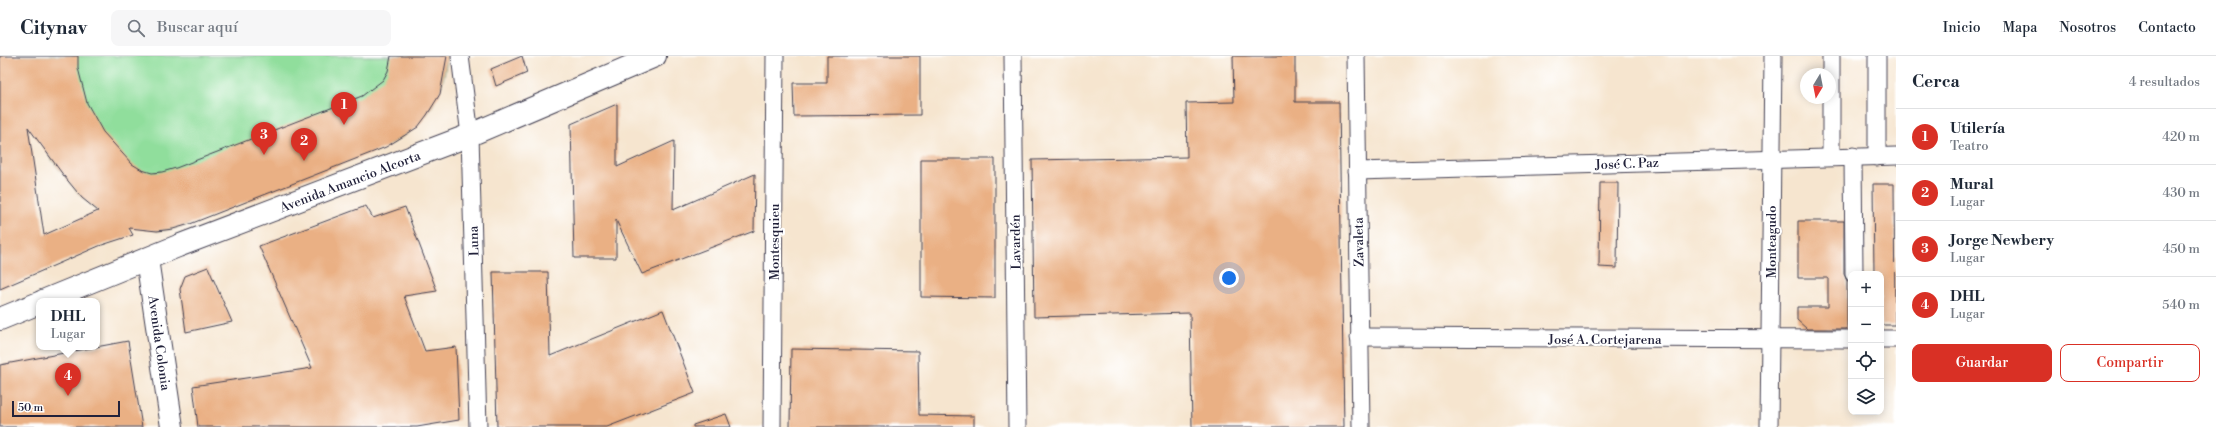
<!DOCTYPE html>
<html lang="es">
<meta charset="utf-8">
<style>
body{margin:0;font-family:"Libre Bodoni",serif;background:#f6f6f7;color:#1f2937}
.controls{position:absolute;right:12px;bottom:12px;display:grid;overflow:hidden;border-radius:8px;box-shadow:0 2px 10px #0003}
.controls button{width:36px;height:36px;display:grid;place-items:center;padding:0;border:0;border-bottom:1px solid #e0e1e3;background:#fff;color:#1f2937;font:20px sans-serif}
.compass{position:absolute;left:1800px;top:12px;width:36px;height:36px;border-radius:50%;background:#fff;box-shadow:0 2px 10px #0003;rotate:190deg}
.scale{position:absolute;left:12px;bottom:10px;width:108px;box-sizing:border-box;padding-left:4px;border:2px solid #22223b;border-top:0;font-size:11px;line-height:14px;white-space:nowrap;color:#22223b;-webkit-text-stroke:3px #fff;paint-order:stroke}
.you{position:absolute;left:1229px;top:222px;width:14px;height:14px;margin:-10px;border:3px solid #fff;border-radius:50%;background:#1a73e8;box-shadow:0 0 0 6px #1a73e833}
.badge{display:grid;place-items:center;width:26px;height:26px;border-radius:50%;background:#d93025;color:#fff;font-size:13px;font-weight:700}
.pin{position:absolute;translate:-50% -33px;filter:drop-shadow(0 1px 2px #0008)}
.pin::after{content:'';position:absolute;top:21px;width:14px;height:12px;background:inherit;clip-path:polygon(0 0,100% 0,50% 100%)}
.popup{position:absolute;left:36px;top:242px;width:64px;height:52px;box-sizing:border-box;display:grid;place-content:center;border-radius:8px;background:#fff;filter:drop-shadow(0 1px 3px #0005);font-size:13px;white-space:nowrap;color:#747a83}
.popup b{font-size:15px;color:#1f2937}
.popup::after{content:'';position:absolute;left:50%;top:100%;margin-left:-8px;border:8px solid transparent;border-top-color:#fff}
.list{margin:0;padding:0;list-style:none}
h2{display:flex;justify-content:space-between;align-items:center;height:52px;margin:0;padding:0 16px;font-size:17px}
h2 small{font-size:13px;font-weight:400;color:#747a83}
.list li{display:grid;grid-template-columns:26px 1fr auto;gap:12px;align-items:center;box-sizing:border-box;height:56px;padding:0 16px;border-top:1px solid #e0e1e3}
.list b{display:block;font-size:15px;white-space:nowrap}
.list p{margin:0;font-size:13px;white-space:nowrap;color:#747a83}
.list em{font-size:13px;font-style:normal;color:#747a83}
.actions{display:flex;gap:8px;padding:12px 16px}
.actions a{flex:1;padding:9px 0;border:1px solid #d93025;border-radius:8px;text-align:center;font-size:14px;color:#d93025}
.actions .main{background:#d93025;color:#fff}
.icon{flex:none;width:22px;height:22px;fill:none;stroke:currentColor;stroke-width:2;stroke-linecap:round;stroke-linejoin:round}
.map{position:relative;flex:none;width:1896px;height:371px;overflow:hidden}
header{display:flex;align-items:center;gap:24px;box-sizing:border-box;height:56px;padding:0 20px;background:#fff;border-bottom:1px solid #e0e1e3}
header strong{font-size:19px}
nav{display:flex;gap:22px;margin-inline-start:auto;font-size:14px}
.search{width:280px;height:36px;background:#f6f6f7;display:flex;align-items:center;gap:10px;box-sizing:border-box;padding:0 14px;border-radius:8px;color:#747a83;font-size:15px}
main{display:flex}
aside{flex:1;background:#fff}
.map>svg:first-child{display:block}
.green{fill:#90de9c;stroke:#59806c}
.building{fill:#eab084;fill-rule:evenodd}
.lines{fill:none;stroke-linecap:round;stroke-linejoin:round}
.minor-casing{stroke:#423f51;stroke-width:19}
.secondary-casing{stroke:#423f51;stroke-width:24}
.minor{stroke:#fff;stroke-width:17}
.secondary{stroke:#fff;stroke-width:22}
.labels{text-anchor:middle;stroke-width:4;stroke-linejoin:round;paint-order:stroke}
.street-label{font-size:13px;fill:#22223b;stroke:#fff}
</style>
<header>
<strong>Citynav</strong>
<div class="search"><svg class="icon" aria-label="search" viewBox="0 0 24 24"><circle cx="10" cy="10" r="6"/><path d="M15 15l6 6"/></svg>Buscar aquí</div>
<nav><a>Inicio</a><a>Mapa</a><a>Nosotros</a><a>Contacto</a></nav>
</header>
<main>
<div class="map">
<svg width="1896" height="371" viewBox="0 0 1896 371">
<rect width="100%" height="100%" fill="#fff"/>
<filter id="ink" filterUnits="userSpaceOnUse"><feTurbulence type="fractalNoise" baseFrequency=".025" numOctaves="2"/><feDisplacementMap in="SourceGraphic" scale="8" xChannelSelector="R" yChannelSelector="G"/><feConvolveMatrix kernelMatrix="1 2 1 2 8 2 1 2 1" color-interpolation-filters="sRGB"/></filter>
<filter id="wash" filterUnits="userSpaceOnUse"><feTurbulence type="fractalNoise" baseFrequency=".012" numOctaves="4" result="noise"/><feDisplacementMap in="SourceGraphic" scale="16" xChannelSelector="R" yChannelSelector="G"/><feGaussianBlur stdDeviation="0.9" result="paint"/><feColorMatrix in="noise" values="0 0 0 0 0 0 0 0 0 0 0 0 0 0 0 0 0 1.4 0 .05"/><feComposite in="paint" operator="in"/></filter>
<g filter="url(#wash)">
<rect width="100%" height="100%" fill="#f6e5cf"/>
<path class="green" d="M19 0H447V1C442 45 426 70 387 90L384 85 189 165 190 168 173 173 157 175 98 155 82 142 51 103 38 80Z"/>
<g id="blocks">
<g class="building">
<path d="M0 0H78V12L87 47 103 76 132 108 142 114 152 117 162 116 176 112 362 40 383 24 388 15 391 0H447L440 38 427 59 418 71 386 91 190 168 173 173 157 175 129 172 133 179 99 190 0 233ZM28 71 64 120 82 142 98 155 44 179Z"/>
<polygon points="522,0 527,17 496,30 491,13"/>
<polygon points="827,0 920,0 920,59 794,60 793,27 827,27"/>
<polygon points="1233,0 1295,0 1295,46 1339,46 1344,371 1192,371 1190,257 1034,261 1032,104 1187,101 1186,47 1234,46"/>
<polygon points="617,48 617,111 674,85 673,154 755,118 754,175 642,218 616,164 616,202 574,202 571,68"/>
<polygon points="921,103 995,103 995,242 921,241"/>
<polygon points="1600,127 1618,127 1617,212 1599,211"/>
<polygon points="1873,128 1894,128 1895,269 1881,269 1881,218 1874,218"/>
<polygon points="366,150 373,162 405,151 437,235 404,240 425,295 456,291 459,364 417,371 198,371 193,330 312,312 259,190"/>
<polygon points="1798,165 1844,165 1844,218 1847,225 1847,273 1807,273 1797,264 1797,251 1828,251 1828,222 1798,222"/>
<polygon points="208,211 232,266 186,276 180,233 185,220"/>
<polygon points="493,216 548,216 550,300 663,254 695,337 607,371 497,371"/>
<polygon points="128,285 142,371 0,371 0,309"/>
<polygon points="791,293 918,295 919,359 974,360 974,371 790,371"/>
<polygon points="726,358 731,371 693,371 693,369"/>
</g>
</g>
</g>
<g filter="url(#ink)">
<use href="#blocks" fill-opacity="0" stroke="#423f51" stroke-width="1"/>
<g class="lines">
<g class="minor-casing">
<g id="minor">
<polyline points="460,0 470,79 478,371"/>
<polyline points="1013,0 1017,371"/>
<polyline points="1356,0 1361,371"/>
<polyline points="1853,100 1854,218"/>
<polyline points="1831,101 1831,0"/>
<polyline points="1877,101 1877,0"/>
<polyline points="1357,115 1896,100"/>
<polyline points="1359,281 1851,283"/>
<polyline points="1881,283 1896,283"/>
<polyline points="772,371 775,0"/>
<polyline points="1769,371 1773,0"/>
</g>
</g>
<g class="secondary-casing">
<g id="secondary">
<polyline points="147,203 172,371"/>
<polyline points="43,245 178,190 470,79 655,0"/>
<polyline points="0,263 39,247"/>
</g>
</g>
<use href="#minor" class="minor"/>
<use href="#secondary" class="secondary"/>
</g>
</g>
<g class="labels">
<g class="street-label">
<text transform="translate(1627 107) rotate(-2)" y="5">José C. Paz</text>
<text transform="translate(350 125) rotate(-21)" y="5">Avenida Amancio Alcorta</text>
<text transform="translate(473 185) rotate(-92)" y="5">Luna</text>
<text transform="translate(774 186) rotate(-90)" y="5">Montesquieu</text>
<text transform="translate(1015 186) rotate(-91)" y="5">Lavardén</text>
<text transform="translate(1358 186) rotate(-91)" y="5">Zavaleta</text>
<text transform="translate(1771 186) rotate(-90)" y="5">Monteagudo</text>
<text x="1605" y="288">José A. Cortejarena</text>
<text transform="translate(160 287) rotate(82)" y="5">Avenida Colonia</text>
</g>
</g>
</svg>
<div class="controls">
<button>+</button>
<button>−</button>
<button><svg class="icon" aria-label="locate" viewBox="0 0 24 24"><circle cx="12" cy="12" r="6"/><path d="M12 2v4M12 18v4M2 12h4M18 12h4"/></svg></button>
<button><svg class="icon" aria-label="layers" viewBox="0 0 24 24"><path d="M12 4l9 5-9 5-9-5zM3 14l9 5 9-5"/></svg></button>
</div>
<svg class="compass" viewBox="-18 -18 36 36"><path d="M0-13l5 13h-10z" fill="#e53935"/><path d="M0 13l5-13h-10z" fill="#747a83"/></svg>
<div class="scale">50 m</div>
<div class="you"></div>
<div class="pin badge" style="left:344px;top:69px">1</div>
<div class="pin badge" style="left:304px;top:105px">2</div>
<div class="pin badge" style="left:264px;top:99px">3</div>
<div class="pin badge" style="left:68px;top:340px">4</div>
<div class="popup"><b>DHL</b>Lugar</div>
</div>
<aside>
<h2>Cerca<small>4 resultados</small></h2>
<ul class="list">
<li><span class="badge">1</span><div><b>Utilería</b><p>Teatro</p></div><em>420 m</em></li>
<li><span class="badge">2</span><div><b>Mural</b><p>Lugar</p></div><em>430 m</em></li>
<li><span class="badge">3</span><div><b>Jorge Newbery</b><p>Lugar</p></div><em>450 m</em></li>
<li><span class="badge">4</span><div><b>DHL</b><p>Lugar</p></div><em>540 m</em></li>
</ul>
<div class="actions"><a class="main">Guardar</a><a>Compartir</a></div>
</aside>
</main>
